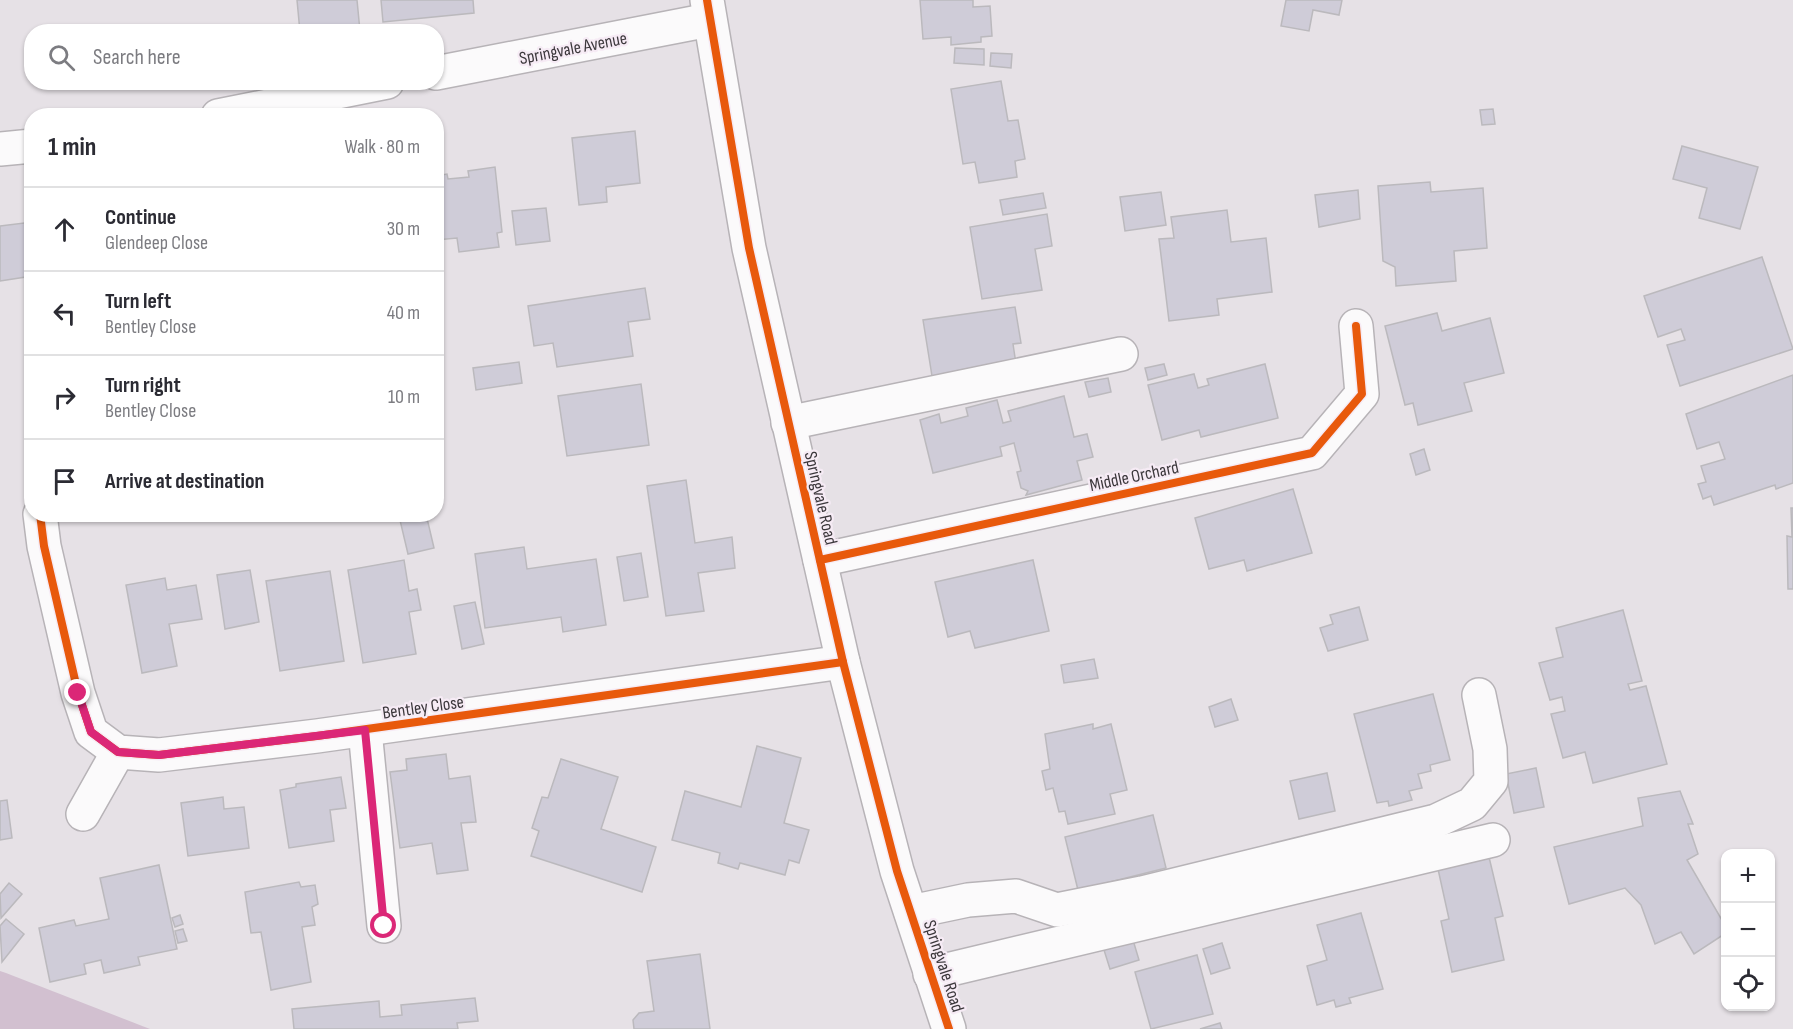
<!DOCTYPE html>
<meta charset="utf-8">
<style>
body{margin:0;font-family:"Sofia Sans Condensed",sans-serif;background:#f7f7f7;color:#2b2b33}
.controls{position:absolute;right:18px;bottom:18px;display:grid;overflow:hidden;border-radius:12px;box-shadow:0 2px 4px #0004}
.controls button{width:54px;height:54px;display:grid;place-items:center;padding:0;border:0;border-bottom:2px solid #e1e1e2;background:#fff;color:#2b2b33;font:30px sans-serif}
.stop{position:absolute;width:18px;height:18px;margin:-14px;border:4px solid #db2777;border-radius:50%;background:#fff}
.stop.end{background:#db2777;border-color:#fff;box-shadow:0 2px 6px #0008}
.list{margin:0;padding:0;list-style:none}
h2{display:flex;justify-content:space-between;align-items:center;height:78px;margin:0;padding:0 24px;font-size:26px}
h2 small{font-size:20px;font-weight:400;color:#7c7c81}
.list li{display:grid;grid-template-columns:39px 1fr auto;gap:18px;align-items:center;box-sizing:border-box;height:84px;padding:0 24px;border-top:2px solid #e1e1e2}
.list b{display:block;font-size:22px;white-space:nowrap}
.list p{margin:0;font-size:20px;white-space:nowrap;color:#7c7c81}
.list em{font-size:20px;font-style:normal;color:#7c7c81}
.icon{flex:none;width:33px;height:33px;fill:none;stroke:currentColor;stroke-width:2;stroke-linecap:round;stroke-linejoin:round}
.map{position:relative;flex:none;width:1793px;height:1029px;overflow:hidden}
.search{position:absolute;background:#fff;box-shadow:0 2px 4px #0004;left:24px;top:24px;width:420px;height:66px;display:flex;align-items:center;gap:15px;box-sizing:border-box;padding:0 21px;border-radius:24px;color:#7c7c81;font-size:22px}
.panel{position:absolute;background:#fff;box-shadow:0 2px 4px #0004;left:24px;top:108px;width:420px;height:414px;border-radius:24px}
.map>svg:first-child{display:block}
.green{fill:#d2c0d0}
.building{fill:#cfccd8;stroke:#bbb9bd;stroke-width:1.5}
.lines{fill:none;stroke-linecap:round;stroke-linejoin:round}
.minor-casing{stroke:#b7b3b7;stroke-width:36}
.minor{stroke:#fbfafb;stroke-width:33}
.cycleway-casing{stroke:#f6ebf5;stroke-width:11}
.cycleway{stroke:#e8590c;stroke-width:8}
.route{stroke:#db2777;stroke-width:8}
.labels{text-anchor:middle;stroke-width:4.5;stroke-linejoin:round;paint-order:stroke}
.street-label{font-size:18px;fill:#3b373b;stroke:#f6ebf5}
</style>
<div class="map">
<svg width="1793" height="1029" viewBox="0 0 1793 1029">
<rect width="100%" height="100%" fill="#e6e1e6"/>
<polygon class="green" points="0,971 6,973 150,1029 0,1029"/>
<g class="building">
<polygon points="297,0 357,0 360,31 300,32"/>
<polygon points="381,0 473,0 474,13 383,22"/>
<polygon points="920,0 973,0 973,7 990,6 992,36 981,37 981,42 951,45 951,37 923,39"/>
<polygon points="1286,0 1342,0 1339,15 1313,10 1309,31 1281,26"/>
<polygon points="955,48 984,49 984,65 954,63"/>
<polygon points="991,53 1012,54 1011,68 990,66"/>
<polygon points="1001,81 1008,121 1018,120 1025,159 1015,161 1017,177 979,183 975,162 963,164 951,89"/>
<polygon points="1493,109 1495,124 1482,125 1480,110"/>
<polygon points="635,131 640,183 606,187 607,202 579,205 572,138"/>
<polygon points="1682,146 1758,167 1740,229 1699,218 1707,188 1673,179"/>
<polygon points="495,167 502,232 497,233 499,247 459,252 457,238 436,240 436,176 447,174 448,179 469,177 468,171"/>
<polygon points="1430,182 1431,192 1483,188 1487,248 1454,251 1456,281 1396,286 1395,267 1383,261 1378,186"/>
<polygon points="1358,190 1360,219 1319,227 1315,195"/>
<polygon points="1161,192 1166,225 1125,231 1120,197"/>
<polygon points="1043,193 1046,208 1003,215 1000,200"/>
<polygon points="546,208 550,241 516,245 512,211"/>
<polygon points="1227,210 1231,242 1266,238 1272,292 1217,299 1219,315 1169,321 1159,239 1174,238 1171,217"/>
<polygon points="1047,214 1052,246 1035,249 1042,290 982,299 970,227"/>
<polygon points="32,222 32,276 0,281 0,226"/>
<polygon points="1762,257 1793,349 1680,386 1667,345 1685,340 1681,329 1658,337 1644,296"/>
<polygon points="645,288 650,319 628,322 633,356 557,367 553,343 534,346 528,306"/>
<polygon points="1015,307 1021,343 1013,344 1016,364 932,376 923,320"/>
<polygon points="1437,313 1442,331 1490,318 1504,373 1464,383 1472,411 1418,425 1413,403 1405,405 1385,326"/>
<polygon points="519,362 522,383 476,390 473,368"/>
<polygon points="1164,364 1167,375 1148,380 1145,368"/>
<polygon points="1265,364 1278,418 1201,437 1199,430 1162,440 1148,385 1194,374 1198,388 1209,385 1207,379"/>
<polygon points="1793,375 1793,483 1776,489 1775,485 1714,505 1711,496 1703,499 1698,484 1706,482 1701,466 1725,459 1719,442 1697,449 1686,414"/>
<polygon points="1108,378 1111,392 1089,397 1085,382"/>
<polygon points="641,384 649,445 567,456 558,396"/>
<polygon points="1064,396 1074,437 1087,434 1093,457 1077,461 1082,480 1026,495 1028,491 1021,488 1017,472 1021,471 1014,443 1000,447 1002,456 933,473 920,420 939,414 941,423 968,416 966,408 997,400 1003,423 1011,421 1008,411"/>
<polygon points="1424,449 1430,470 1416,475 1410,454"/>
<polygon points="686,480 695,543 732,537 735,568 698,573 704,611 666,616 647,486"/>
<polygon points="1293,489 1312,553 1247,571 1244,560 1209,569 1195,518"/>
<polygon points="1791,508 1793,508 1793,589 1788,589 1787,536 1792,537"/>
<polygon points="426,514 434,548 408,554 399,516"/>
<polygon points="524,547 527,569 596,559 606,625 563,632 561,617 485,628 475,554"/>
<polygon points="641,553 648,597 624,601 617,557"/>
<polygon points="404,560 409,591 417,589 421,610 409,612 416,654 363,663 348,570"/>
<polygon points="1033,560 1049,631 975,648 970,631 948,637 935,582"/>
<polygon points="250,570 259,622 225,629 217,575"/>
<polygon points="330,571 344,661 280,671 266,581"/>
<polygon points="165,578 167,590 196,585 202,619 169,624 177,666 142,673 126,585"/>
<polygon points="475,602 484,644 462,649 454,606"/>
<polygon points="1359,607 1368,640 1328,651 1320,628 1333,624 1330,615"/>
<polygon points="1623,610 1642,681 1628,684 1630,690 1646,686 1667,764 1593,783 1585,752 1563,758 1551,714 1565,711 1562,697 1550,700 1539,663 1563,657 1556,628"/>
<polygon points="1094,659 1098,678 1064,683 1061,665"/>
<polygon points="1433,694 1450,760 1430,765 1431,771 1418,774 1422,788 1409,791 1412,800 1389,806 1388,801 1377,803 1354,714"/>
<polygon points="1231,699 1238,720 1215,727 1209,707"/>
<polygon points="1093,724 1093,729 1111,724 1127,790 1110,794 1115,814 1068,824 1065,811 1059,812 1053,788 1046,790 1042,771 1050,769 1045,734"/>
<polygon points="757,746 801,758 784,823 809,830 799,863 789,860 785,875 740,863 738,869 718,863 720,853 672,840 685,791 741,807"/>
<polygon points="446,754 449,779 470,776 476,822 461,823 468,870 437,874 432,843 400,848 390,772 407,770 406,759"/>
<polygon points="561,759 618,777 601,829 656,847 642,892 531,856 539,831 532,828 542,797 548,798"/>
<polygon points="1536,768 1544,807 1514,813 1506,774"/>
<polygon points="1327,773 1335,811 1299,819 1290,781"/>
<polygon points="341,777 346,808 330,810 334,841 289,848 280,790 296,787 296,784"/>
<polygon points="1680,791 1693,824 1688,824 1698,854 1687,860 1726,927 1726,933 1694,954 1681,932 1655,944 1641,905 1625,888 1569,904 1554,847 1643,826 1638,798"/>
<polygon points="223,797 224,809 244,807 249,848 188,856 181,803"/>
<polygon points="7,800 12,838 0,840 0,801"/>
<polygon points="1153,815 1166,868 1078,890 1065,837"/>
<polygon points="1489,857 1503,916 1495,918 1504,960 1452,972 1441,921 1449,919 1438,869"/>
<polygon points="159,865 177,949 138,957 140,965 104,973 101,960 84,964 86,974 50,982 39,928 74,920 76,926 109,919 100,878"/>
<polygon points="299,882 301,887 315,885 318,904 312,907 315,925 302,927 311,982 271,990 261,932 251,933 245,892"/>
<polygon points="9,883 22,894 1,918 0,894"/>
<polygon points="1361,913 1383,989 1349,998 1351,1003 1336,1007 1334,1000 1317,1005 1307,966 1327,960 1317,925"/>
<polygon points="180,915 183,924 175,927 172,918"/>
<polygon points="6,919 24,934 2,962 0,926"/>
<polygon points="183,929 187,941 178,943 175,931"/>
<polygon points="1133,940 1139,960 1110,969 1104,950"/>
<polygon points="1222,943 1230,968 1211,974 1203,949"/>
<polygon points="700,954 710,1029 634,1029 633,1020 639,1013 654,1011 647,961"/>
<polygon points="1197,955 1213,1014 1151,1029 1135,972"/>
<polygon points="475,998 478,1021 457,1023 458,1029 294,1029 292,1009 379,1001 380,1017 402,1015 401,1005"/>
<polygon points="1220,1023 1222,1029 1200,1029"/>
</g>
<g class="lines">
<g class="minor-casing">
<g id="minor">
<polyline points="707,0 749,248 843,662 897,871 949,1029"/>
<polyline points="436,73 709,20"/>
<polyline points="218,116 387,82"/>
<polyline points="0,149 32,146"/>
<polyline points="788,423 1121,354"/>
<polyline points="40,514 44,546 78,693 91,732 118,752 159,755 317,736 843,662"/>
<polyline points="820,560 1312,453 1362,394 1356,326"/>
<polyline points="365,730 384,926"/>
<polyline points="83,814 118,752"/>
<polyline points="911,912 968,900 1016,896 1057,910 1142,893 1436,821 1472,804 1491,781 1490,749 1479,695"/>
<polyline points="930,974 1493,840"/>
</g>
</g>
<use href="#minor" class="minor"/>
<g class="cycleway-casing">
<g id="cycleway">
<polyline points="707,0 749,248 843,662 897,871 949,1029"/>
<polyline points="40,514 44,546 78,693 91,732 118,752 159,755 317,736 843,662"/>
<polyline points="820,560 1312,453 1362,394 1356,326"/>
</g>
</g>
<use href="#cycleway" class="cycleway"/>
</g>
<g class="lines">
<polyline class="route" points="78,693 91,732 118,752 159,755 365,730 384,926"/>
</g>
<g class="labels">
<g class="street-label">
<text transform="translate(573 48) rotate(-11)" y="6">Springvale Avenue</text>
<text transform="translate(1134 476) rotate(-12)" y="6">Middle Orchard</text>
<text transform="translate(821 498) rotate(77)" y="6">Springvale Road</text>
<text transform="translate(423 707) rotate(-8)" y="6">Bentley Close</text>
<text transform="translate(944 966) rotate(72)" y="6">Springvale Road</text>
</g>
</g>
</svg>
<div class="controls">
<button>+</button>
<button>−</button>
<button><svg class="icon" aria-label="locate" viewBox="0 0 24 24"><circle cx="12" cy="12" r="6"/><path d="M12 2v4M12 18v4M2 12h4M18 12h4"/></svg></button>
</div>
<div class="stop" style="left:384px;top:926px"></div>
<div class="stop end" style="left:78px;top:693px"></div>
<div class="search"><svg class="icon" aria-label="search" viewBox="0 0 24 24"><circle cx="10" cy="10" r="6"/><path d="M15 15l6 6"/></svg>Search here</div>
<section class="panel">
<h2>1 min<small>Walk · 80 m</small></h2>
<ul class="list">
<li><svg class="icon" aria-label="ahead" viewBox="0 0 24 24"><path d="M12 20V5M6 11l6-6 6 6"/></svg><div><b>Continue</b><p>Glendeep Close</p></div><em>30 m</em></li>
<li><svg class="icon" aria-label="left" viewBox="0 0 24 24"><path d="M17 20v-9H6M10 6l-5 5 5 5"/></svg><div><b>Turn left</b><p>Bentley Close</p></div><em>40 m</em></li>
<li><svg class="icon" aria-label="right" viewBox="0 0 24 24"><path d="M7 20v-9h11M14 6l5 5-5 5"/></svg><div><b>Turn right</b><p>Bentley Close</p></div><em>10 m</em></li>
<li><svg class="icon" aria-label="arrive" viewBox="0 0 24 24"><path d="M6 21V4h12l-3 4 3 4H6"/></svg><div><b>Arrive at destination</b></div></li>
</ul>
</section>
</div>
